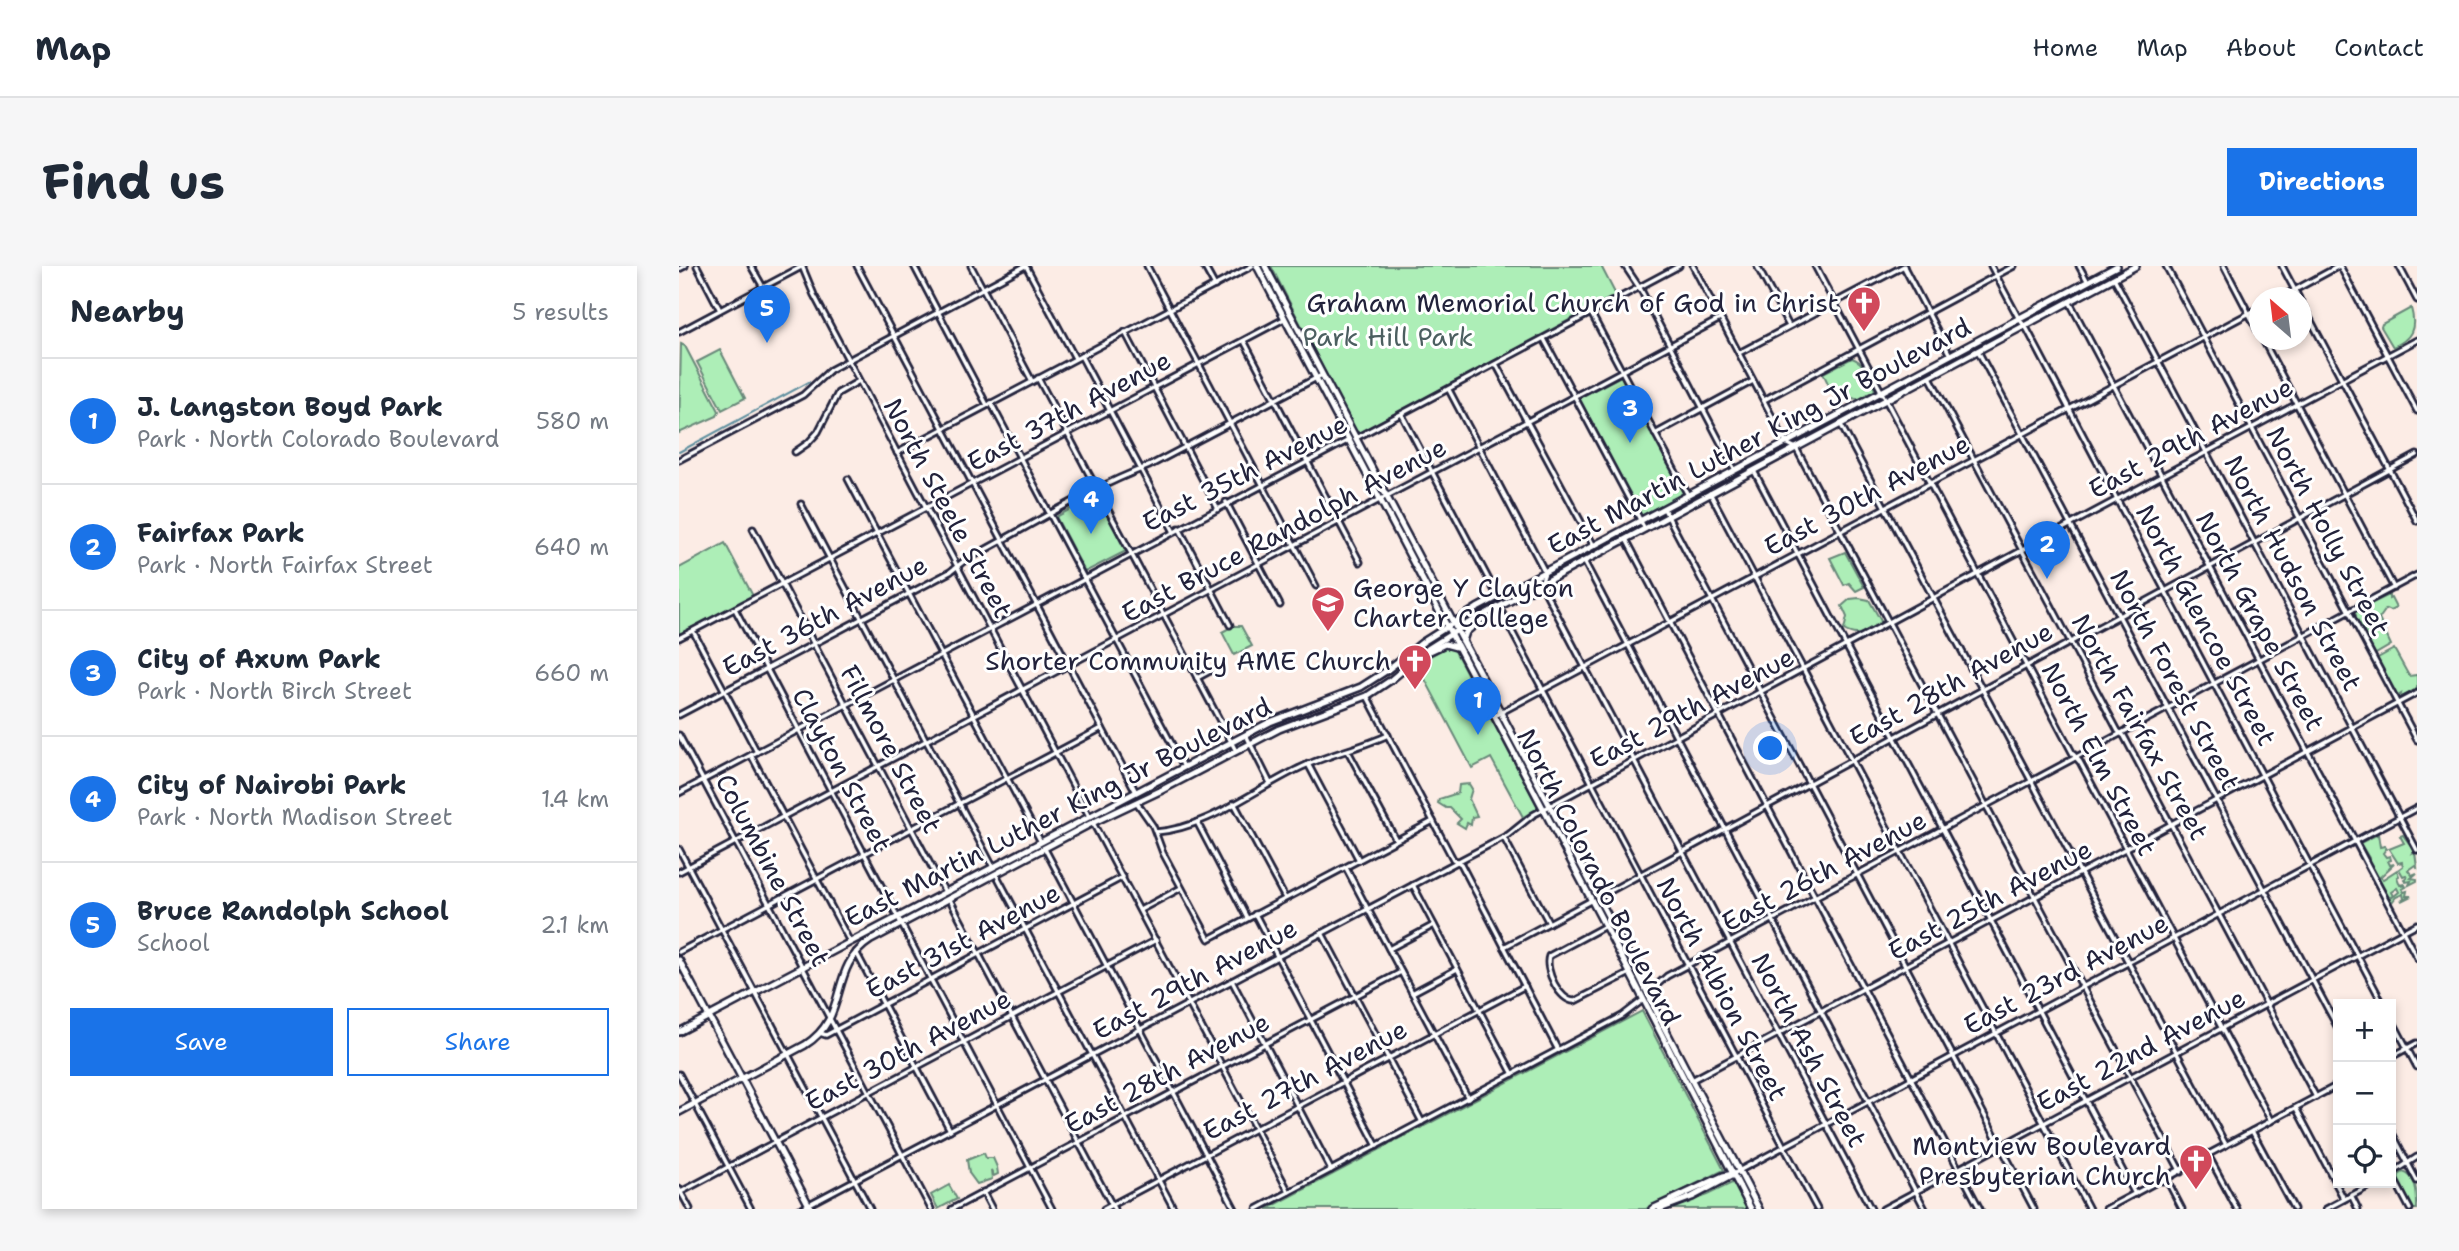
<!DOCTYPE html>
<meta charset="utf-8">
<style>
body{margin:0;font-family:"Shantell Sans",sans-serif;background:#f6f6f7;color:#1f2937}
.controls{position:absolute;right:21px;bottom:21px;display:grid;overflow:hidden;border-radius:0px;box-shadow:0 4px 10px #0003}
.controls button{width:63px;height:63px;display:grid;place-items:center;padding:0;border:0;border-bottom:2px solid #e0e1e3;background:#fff;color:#1f2937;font:35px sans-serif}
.compass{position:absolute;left:1570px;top:21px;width:63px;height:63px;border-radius:50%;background:#fff;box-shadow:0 4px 10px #0003;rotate:332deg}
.you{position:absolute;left:1092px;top:483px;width:24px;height:24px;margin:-18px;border:5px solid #fff;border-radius:50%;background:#1a73e8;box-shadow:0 0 0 10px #1a73e833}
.badge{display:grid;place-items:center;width:46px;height:46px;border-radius:50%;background:#1a73e8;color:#fff;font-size:23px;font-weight:700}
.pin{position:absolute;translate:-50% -58px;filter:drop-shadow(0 2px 4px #0008)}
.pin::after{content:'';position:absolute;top:37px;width:24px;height:21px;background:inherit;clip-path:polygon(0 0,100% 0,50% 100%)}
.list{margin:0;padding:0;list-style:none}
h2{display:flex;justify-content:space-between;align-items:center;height:91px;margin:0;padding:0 28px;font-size:30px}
h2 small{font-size:23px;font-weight:400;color:#747a83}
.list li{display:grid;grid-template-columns:46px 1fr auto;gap:21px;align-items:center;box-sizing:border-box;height:126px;padding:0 28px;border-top:2px solid #e0e1e3}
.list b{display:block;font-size:26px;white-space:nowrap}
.list p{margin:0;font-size:23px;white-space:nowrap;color:#747a83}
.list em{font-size:23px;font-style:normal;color:#747a83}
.actions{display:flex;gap:14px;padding:21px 28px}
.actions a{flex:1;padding:16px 0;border:2px solid #1a73e8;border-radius:0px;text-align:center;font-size:24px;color:#1a73e8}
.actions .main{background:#1a73e8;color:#fff}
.icon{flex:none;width:38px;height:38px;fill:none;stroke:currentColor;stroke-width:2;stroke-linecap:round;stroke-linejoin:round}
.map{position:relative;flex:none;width:1738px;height:943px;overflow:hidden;border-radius:0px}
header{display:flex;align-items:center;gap:42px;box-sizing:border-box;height:98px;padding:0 35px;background:#fff;border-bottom:2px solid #e0e1e3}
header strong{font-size:33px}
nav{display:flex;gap:38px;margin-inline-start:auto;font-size:24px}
.intro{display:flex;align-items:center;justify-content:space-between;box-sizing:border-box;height:168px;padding:0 42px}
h1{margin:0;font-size:49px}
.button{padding:18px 32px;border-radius:0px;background:#1a73e8;color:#fff;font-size:24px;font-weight:700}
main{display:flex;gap:42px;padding:0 42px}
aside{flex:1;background:#fff;border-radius:0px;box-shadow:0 4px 10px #0003}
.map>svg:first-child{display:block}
.green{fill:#adeeb7;stroke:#688879;stroke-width:2}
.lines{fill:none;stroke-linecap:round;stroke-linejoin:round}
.stream{stroke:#5f8f9f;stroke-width:2}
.minor-casing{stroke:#22223b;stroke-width:9}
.major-casing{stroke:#22223b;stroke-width:10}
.minor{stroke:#fff;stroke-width:3.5}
.major{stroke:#fff;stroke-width:5}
.labels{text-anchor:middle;stroke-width:6;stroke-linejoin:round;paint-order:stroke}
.poi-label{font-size:26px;fill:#22223b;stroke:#fff;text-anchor:end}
.park-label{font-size:26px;fill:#4c5f60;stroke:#fff}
.street-label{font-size:26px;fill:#22223b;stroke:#fff}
</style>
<header>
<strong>Map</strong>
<nav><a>Home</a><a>Map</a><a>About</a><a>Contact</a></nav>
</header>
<div class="intro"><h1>Find us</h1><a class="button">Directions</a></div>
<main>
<aside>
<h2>Nearby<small>5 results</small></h2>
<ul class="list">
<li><span class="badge">1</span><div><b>J. Langston Boyd Park</b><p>Park · North Colorado Boulevard</p></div><em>580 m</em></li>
<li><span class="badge">2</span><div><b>Fairfax Park</b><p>Park · North Fairfax Street</p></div><em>640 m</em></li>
<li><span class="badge">3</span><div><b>City of Axum Park</b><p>Park · North Birch Street</p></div><em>660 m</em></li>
<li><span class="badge">4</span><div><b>City of Nairobi Park</b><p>Park · North Madison Street</p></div><em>1.4 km</em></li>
<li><span class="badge">5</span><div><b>Bruce Randolph School</b><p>School</p></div><em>2.1 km</em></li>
</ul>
<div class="actions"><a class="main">Save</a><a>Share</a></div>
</aside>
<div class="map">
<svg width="1738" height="943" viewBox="0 0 1738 943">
<rect width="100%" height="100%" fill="#fcece5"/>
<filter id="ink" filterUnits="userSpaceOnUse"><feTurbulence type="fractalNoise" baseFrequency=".0143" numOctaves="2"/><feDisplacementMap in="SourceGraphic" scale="14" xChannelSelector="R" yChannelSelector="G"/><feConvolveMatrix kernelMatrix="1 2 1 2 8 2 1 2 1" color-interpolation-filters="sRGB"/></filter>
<g filter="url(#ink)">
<g class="green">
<polygon points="592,0 922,0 937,29 680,167 675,163"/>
<path d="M1732 42C1738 63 1732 73 1714 81L1702 61 1703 58Z"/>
<polygon points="2,78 6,80 40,145 38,150 0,167"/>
<polygon points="41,84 66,132 43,144 18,96"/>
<path d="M1173 92C1186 96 1191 113 1196 124L1180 133 1155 130 1144 107Z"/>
<polygon points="942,110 1005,227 962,250 900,132"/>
<polygon points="417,229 447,285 406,306 377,251"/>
<polygon points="46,277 74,330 0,369 0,302"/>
<polygon points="1166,286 1185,321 1177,325 1170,317 1165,319 1151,292"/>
<polygon points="1710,329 1710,333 1712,332 1717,342 1711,345 1707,343 1700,353 1712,379 1695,389 1675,351 1677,349 1675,346"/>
<path d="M1180 332 1190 334 1202 355 1201 358C1188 365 1179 373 1165 364L1168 351 1163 340 1171 333Z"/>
<polygon points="554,360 562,360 573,380 555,389 543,366"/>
<polygon points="769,380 776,385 858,539 858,543 844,551 812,492 793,502 738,398"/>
<polygon points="1715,383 1730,410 1738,409 1738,423 1721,432 1722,428 1717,431 1697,393"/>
<polygon points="790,518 793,523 790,533 798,550 793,551 792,559 788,557 786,562 778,557 782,553 771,542 767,542 759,537 760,533 779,527 780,519"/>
<polygon points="1699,568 1701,581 1706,580 1707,583 1704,587 1707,591 1711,590 1712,594 1709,595 1711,599 1715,598 1701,611 1704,613 1718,604 1720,610 1718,611 1721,619 1725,618 1722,620 1726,619 1727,621 1723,623 1725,626 1728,625 1727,630 1732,630 1722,635 1725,633 1724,628 1717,631 1713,636 1711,633 1720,626 1718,622 1712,626 1714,630 1708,633 1688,595 1690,592 1681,577"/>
<polygon points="1724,569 1735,584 1733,587 1736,586 1738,601 1736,599 1729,604 1733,609 1738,607 1732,612 1738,613 1738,615 1730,619 1732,615 1727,616 1725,613 1728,611 1727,609 1724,610 1720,603 1724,600 1723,596 1719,597 1710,583 1725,577 1721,570"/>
<polygon points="963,745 1045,904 967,943 588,943"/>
<polygon points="305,887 307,892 314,892 318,901 319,908 315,910 312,904 313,913 298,918 290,907 288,894"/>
<path d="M1724 906C1738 910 1738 928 1738 943H1734L1719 915 1720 909Z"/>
<polygon points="1055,916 1069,943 987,943 1028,929"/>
<polygon points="270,919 278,933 259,943 252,929"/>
</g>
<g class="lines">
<polyline class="stream" points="0,186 130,116"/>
<g class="minor-casing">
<g id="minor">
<polyline points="18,0 41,44"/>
<polyline points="72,0 84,21"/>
<polyline points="123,0 135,29 410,550"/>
<polyline points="178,0 457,526"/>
<polyline points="235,0 308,139"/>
<polyline points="292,0 353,115"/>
<polyline points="347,0 396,92"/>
<polyline points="468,0 637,320"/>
<polyline points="525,0 536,20"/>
<polyline points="946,0 962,24 1056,204"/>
<polyline points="1014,0 1107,177 1117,182 1502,906"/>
<polyline points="1078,0 1110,60"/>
<polyline points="1136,0 1394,488 1401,496 1592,855"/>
<polyline points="1312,0 1340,53 1348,63 1704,738"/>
<polyline points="1400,0 1409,16"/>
<polyline points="1487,0 1738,474"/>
<polyline points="1545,0 1580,67"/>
<polyline points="1603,0 1620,32"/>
<polyline points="1661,0 1738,145"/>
<polyline points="1720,0 1738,34"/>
<polyline points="1225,1 1271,89"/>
<polyline points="0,3 6,0"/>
<polyline points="1435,12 1738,584"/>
<polyline points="1601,32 1660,0"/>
<polyline points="1390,35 1738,692"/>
<polyline points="1622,36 1738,255"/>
<polyline points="912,47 1009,229"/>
<polyline points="0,66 124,0"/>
<polyline points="446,66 538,241"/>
<polyline points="865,73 966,263"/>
<polyline points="1584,74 1715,322"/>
<polyline points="565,75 681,296"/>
<polyline points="1299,85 1659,762"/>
<polyline points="1060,87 1225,0"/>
<polyline points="402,90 494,264"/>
<polyline points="817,98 915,280"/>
<polyline points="1251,111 1439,465 1445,470 1637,831"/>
<polyline points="359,112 557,485"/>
<polyline points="770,124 866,306 862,318 1192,943"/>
<polyline points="1085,134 1335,0"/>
<polyline points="312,137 505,501"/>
<polyline points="723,149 819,331"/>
<polyline points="1162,159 1547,879"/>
<polyline points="976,168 1074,115"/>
<polyline points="677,172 1000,0"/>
<polyline points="116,186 129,177 139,166 159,127 180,115"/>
<polyline points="218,187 573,0"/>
<polyline points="0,194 124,129 151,104 346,0"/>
<polyline points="1075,205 1456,928"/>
<polyline points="169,213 362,576"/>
<polyline points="1031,227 1410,943"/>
<polyline points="547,236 601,339"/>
<polyline points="122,238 314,601"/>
<polyline points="985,243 1355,943"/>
<polyline points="500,262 551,359"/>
<polyline points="74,263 266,626"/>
<polyline points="947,273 1301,943"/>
<polyline points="905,295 1246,943"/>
<polyline points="820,341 1138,943"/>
<polyline points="56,343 373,943"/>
<polyline points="14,365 78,486"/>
<polyline points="0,372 605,53"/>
<polyline points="518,412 542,399"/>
<polyline points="688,430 774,593 782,598 879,784"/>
<path d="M0 449 271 306 285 295C345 264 408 223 470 200L643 109"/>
<polyline points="815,450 1580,42"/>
<polyline points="0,469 252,943"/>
<polyline points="567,469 591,517"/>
<polyline points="670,487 717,574"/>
<polyline points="72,489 171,676"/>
<polyline points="629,498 680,594"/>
<polyline points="0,527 670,174"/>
<polyline points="458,537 474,560 484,587 530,673 754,555"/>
<polyline points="555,537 606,632"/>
<polyline points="518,556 568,652"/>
<polyline points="414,557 610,926"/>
<path d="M477 566C528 563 577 522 623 501 651 488 681 482 709 469"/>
<polyline points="825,572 870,657"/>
<polyline points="0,583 191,943"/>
<polyline points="366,583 556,943"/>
<polyline points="667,602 789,832"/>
<polyline points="0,606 1041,53"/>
<polyline points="317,608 495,943"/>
<polyline points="734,619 834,808"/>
<polyline points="920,631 1738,189"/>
<polyline points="270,632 435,943"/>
<polyline points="461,644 502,622"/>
<polyline points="576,648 698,880"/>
<path d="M926 660 870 690C865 704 881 736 896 735L951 707"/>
<polyline points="643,667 743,856"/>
<polyline points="825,681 913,634"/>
<polyline points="710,683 755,659"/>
<polyline points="0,686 423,462"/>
<polyline points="177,686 271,864"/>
<polyline points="553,715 652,904"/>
<polyline points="733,727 778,703"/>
<polyline points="969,727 988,710 1738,309"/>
<polyline points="1712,752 1738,801"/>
<polyline points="141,767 147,769 444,611"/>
<polyline points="1712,791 1738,777"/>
<polyline points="0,808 72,943"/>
<polyline points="1013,814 1738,427"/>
<polyline points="1617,842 1665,933"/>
<polyline points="1573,865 1615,943"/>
<polyline points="1712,865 1738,915"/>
<polyline points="1529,889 1558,943"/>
<polyline points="1712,907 1731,943"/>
<polyline points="1054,908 1738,542"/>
<polyline points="1712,908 1738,891"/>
<polyline points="1488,914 1503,943"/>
<polyline points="1483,915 1510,900"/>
<polyline points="0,923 11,943"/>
<polyline points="304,926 313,943"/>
<polyline points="0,927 477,674"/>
<polyline points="1672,929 1679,943"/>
<polyline points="121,943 829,569 854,549 1321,296 1738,74"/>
<polyline points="273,943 722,706"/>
<polyline points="425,943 846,720"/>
<polyline points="578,943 943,750 964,734"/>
<polyline points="1204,943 1738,658"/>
<polyline points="1427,943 1659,819"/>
<polyline points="1647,943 1696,917"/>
</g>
</g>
<g class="major-casing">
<g id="major">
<polyline points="578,0 951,707 1072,943"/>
<polyline points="586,0 956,701 983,757 1080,943"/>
<polyline points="784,375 787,366 804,352"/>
<polyline points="751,385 766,378 777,381"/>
<polyline points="0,694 132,943"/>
<polyline points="0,766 591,456 682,421 707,405 744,376 798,342 1438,0"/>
<path d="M0 846 126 779C172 750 148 702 192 674L411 558 481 525 600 463 688 430 712 414 750 382 788 358 1457 0"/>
<polyline points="973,943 1044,910 1054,908"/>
<polyline points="981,943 1013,931 1052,910"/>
</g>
</g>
<use href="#minor" class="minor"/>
<use href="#major" class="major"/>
</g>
</g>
<defs>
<g id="church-pin" transform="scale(1.75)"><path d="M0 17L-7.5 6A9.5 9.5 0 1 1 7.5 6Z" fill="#d1495b" stroke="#fff"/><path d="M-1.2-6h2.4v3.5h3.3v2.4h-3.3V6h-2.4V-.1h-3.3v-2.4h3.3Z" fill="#fff"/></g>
<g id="university-pin" transform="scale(1.75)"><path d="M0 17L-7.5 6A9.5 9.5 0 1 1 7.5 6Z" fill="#d1495b" stroke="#fff"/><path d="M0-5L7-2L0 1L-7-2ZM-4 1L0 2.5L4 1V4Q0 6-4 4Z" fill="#fff"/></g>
</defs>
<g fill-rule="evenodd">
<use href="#church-pin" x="1185" y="37"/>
<use href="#university-pin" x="649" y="337"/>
<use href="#church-pin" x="736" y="395"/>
<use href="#church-pin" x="1517" y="895"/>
</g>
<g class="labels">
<g class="poi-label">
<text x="1160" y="46">Graham Memorial Church of God in Christ</text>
<text x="674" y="331" text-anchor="start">George Y Clayton<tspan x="674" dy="30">Charter College</tspan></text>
<text x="712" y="404">Shorter Community AME Church</text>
<text x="1492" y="889">Montview Boulevard<tspan x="1492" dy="30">Presbyterian Church</tspan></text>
</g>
<g class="park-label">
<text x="709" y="80">Park Hill Park</text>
</g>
<g class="street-label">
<text transform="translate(390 145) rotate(-28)" y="9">East 37th Avenue</text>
<text transform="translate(1080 170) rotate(-28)" y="9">East Martin Luther King Jr Boulevard</text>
<text transform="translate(1512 172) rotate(-28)" y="9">East 29th Avenue</text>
<text transform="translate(566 207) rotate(-27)" y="9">East 35th Avenue</text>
<text transform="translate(1188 229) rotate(-28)" y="9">East 30th Avenue</text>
<text transform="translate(269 242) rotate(62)" y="9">North Steele Street</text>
<text transform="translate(605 264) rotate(-28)" y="9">East Bruce Randolph Avenue</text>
<text transform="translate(1649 265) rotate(62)" y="9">North Holly Street</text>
<text transform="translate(1614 307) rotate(62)" y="9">North Hudson Street</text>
<text transform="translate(146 350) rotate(-28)" y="9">East 36th Avenue</text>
<text transform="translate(1581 355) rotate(62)" y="9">North Grape Street</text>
<text transform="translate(1527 359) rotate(62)" y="9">North Glencoe Street</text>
<text transform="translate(1496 414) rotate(62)" y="9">North Forest Street</text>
<text transform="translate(1272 418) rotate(-29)" y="9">East 28th Avenue</text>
<text transform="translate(1013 442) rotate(-28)" y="9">East 29th Avenue</text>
<text transform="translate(1461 461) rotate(61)" y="9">North Fairfax Street</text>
<text transform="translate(212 483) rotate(62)" y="9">Fillmore Street</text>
<text transform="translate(1420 493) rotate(62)" y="9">North Elm Street</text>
<text transform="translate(163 504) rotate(62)" y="9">Clayton Street</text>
<text transform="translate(379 546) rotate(-27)" y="9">East Martin Luther King Jr Boulevard</text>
<text transform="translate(94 604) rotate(62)" y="9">Columbine Street</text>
<text transform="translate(1145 605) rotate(-28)" y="9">East 26th Avenue</text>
<text transform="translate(920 611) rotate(63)" y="9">North Colorado Boulevard</text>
<text transform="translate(1311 634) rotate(-28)" y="9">East 25th Avenue</text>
<text transform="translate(284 675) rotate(-28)" y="9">East 31st Avenue</text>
<text transform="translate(1387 708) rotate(-28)" y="9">East 23rd Avenue</text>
<text transform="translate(516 713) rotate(-28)" y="9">East 29th Avenue</text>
<text transform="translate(1043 723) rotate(62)" y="9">North Albion Street</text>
<text transform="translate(229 784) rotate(-28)" y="9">East 30th Avenue</text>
<text transform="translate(1130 784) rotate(62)" y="9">North Ash Street</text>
<text transform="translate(1462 784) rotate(-28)" y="9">East 22nd Avenue</text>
<text transform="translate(488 807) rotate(-28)" y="9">East 28th Avenue</text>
<text transform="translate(626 814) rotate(-28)" y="9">East 27th Avenue</text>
</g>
</g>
</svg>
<div class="controls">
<button>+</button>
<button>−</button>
<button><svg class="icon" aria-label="locate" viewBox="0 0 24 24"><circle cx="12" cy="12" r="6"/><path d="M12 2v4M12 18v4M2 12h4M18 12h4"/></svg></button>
</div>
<svg class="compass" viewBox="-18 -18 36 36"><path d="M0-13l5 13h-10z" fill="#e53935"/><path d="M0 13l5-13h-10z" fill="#747a83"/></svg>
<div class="you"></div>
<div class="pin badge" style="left:799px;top:469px">1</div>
<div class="pin badge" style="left:1368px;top:313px">2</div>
<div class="pin badge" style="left:951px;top:177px">3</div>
<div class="pin badge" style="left:412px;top:268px">4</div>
<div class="pin badge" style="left:88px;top:77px">5</div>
</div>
</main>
